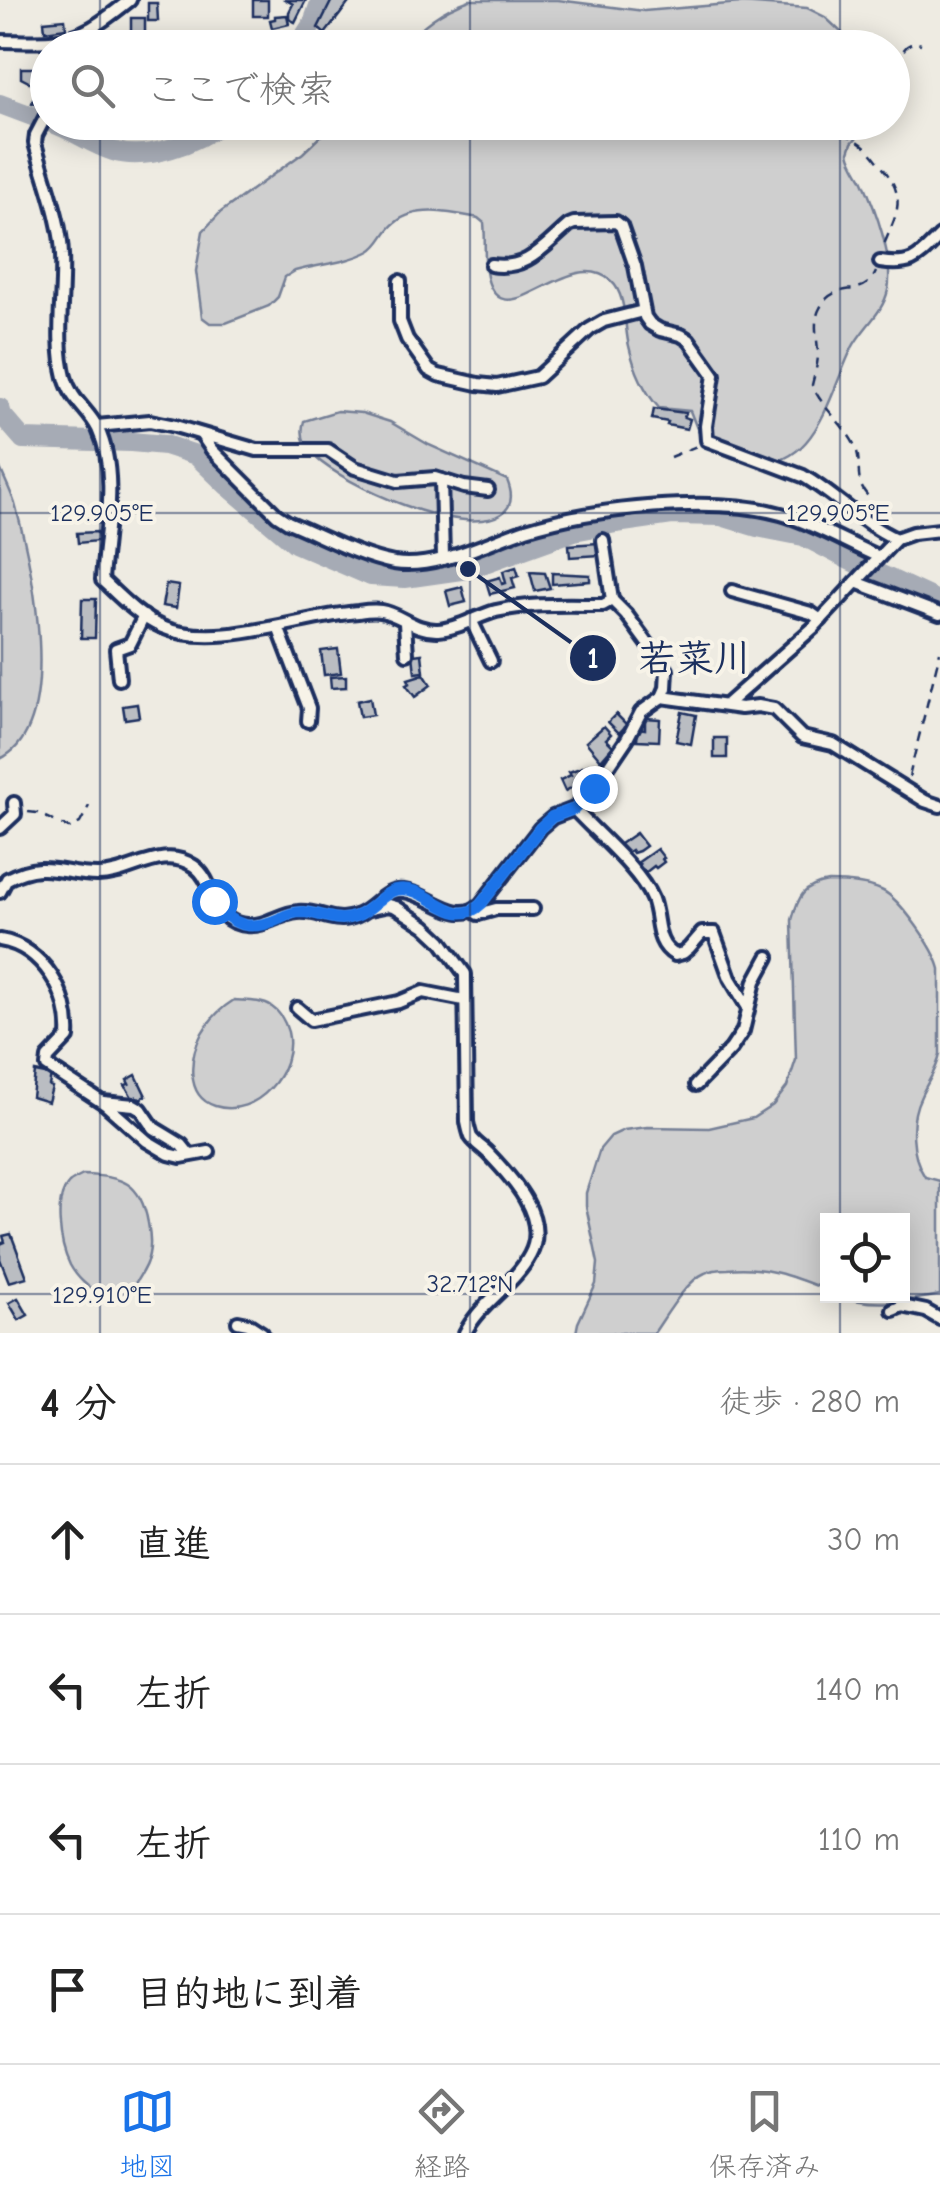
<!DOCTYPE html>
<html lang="ja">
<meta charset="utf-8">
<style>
body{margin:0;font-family:"Comic Neue","Klee One",sans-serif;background:#f6f6f6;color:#222}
.controls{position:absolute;right:30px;bottom:30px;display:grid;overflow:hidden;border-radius:0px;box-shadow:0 5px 25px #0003}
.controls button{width:90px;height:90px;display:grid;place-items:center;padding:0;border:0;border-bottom:2px solid #e0e0e0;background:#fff;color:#222;font:50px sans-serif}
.stop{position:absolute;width:30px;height:30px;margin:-22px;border:8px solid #1a73e8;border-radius:50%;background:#fff}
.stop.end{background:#1a73e8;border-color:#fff;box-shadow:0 2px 10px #0008}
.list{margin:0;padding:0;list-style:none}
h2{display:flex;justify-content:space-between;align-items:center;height:130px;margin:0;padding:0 40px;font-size:42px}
h2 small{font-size:32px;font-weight:400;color:#767676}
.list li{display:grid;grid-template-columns:65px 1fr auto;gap:30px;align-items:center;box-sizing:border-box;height:150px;padding:0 40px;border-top:2px solid #e0e0e0}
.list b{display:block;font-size:38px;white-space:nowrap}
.list em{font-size:32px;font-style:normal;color:#767676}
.icon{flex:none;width:55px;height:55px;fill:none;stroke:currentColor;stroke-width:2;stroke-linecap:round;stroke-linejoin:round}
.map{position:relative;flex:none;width:940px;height:1333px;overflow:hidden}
.search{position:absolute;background:#fff;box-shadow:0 5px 25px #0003;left:30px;right:30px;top:30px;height:110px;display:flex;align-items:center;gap:25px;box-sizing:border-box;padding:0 35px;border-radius:55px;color:#767676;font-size:38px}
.sheet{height:730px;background:#fff}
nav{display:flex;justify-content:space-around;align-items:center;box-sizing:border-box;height:140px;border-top:2px solid #e0e0e0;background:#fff;font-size:28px;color:#767676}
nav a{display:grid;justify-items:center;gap:5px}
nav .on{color:#1a73e8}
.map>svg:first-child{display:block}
.green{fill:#cfcfcf;stroke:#757f96;stroke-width:2.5}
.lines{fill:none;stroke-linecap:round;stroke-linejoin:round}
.river{stroke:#a6abb5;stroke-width:20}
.building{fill:#babdc2;stroke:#1b2f5e;stroke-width:2.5}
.minor-casing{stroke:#1b2f5e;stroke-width:18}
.path{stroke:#1b2f5e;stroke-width:2.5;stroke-dasharray:10 8;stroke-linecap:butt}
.minor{stroke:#f7f3e8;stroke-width:10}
.route{stroke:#1a73e8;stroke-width:12}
.ticks{fill:none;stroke:#1b2f5e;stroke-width:2.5;stroke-opacity:0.45}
.ticks-label{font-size:25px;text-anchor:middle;fill:#1b2f5e;stroke:#f7f3e8;stroke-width:8;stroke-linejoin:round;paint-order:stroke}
.leader{fill:none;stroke:#1b2f5e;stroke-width:4}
.callout-dot{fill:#1b2f5e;stroke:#f7f3e8;stroke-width:4}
.mark-label{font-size:30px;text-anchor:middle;font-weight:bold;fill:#fff}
.callout-label{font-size:38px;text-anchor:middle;font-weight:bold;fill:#1b2f5e;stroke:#f7f3e8;stroke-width:8;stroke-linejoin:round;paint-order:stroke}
</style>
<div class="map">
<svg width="940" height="1333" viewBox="0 0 940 1333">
<rect width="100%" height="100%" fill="#eeebe2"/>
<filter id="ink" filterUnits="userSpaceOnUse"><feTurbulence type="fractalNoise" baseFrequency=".01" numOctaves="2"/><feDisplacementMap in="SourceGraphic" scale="20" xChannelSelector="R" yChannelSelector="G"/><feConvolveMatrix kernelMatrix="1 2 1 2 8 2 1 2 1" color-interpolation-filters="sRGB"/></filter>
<g filter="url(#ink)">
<g class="green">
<path d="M470 0H558L644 11 741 3 807 8 825 17 857 47H402C422 25 441 10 470 0Z"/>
<path d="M334 123H869L852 143 849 152C851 162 857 170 862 179 875 208 894 258 888 290 883 313 863 327 852 348 828 397 815 478 742 461 729 458 712 450 703 439 697 432 694 420 690 411L659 408C644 391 634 368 629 346 624 327 627 295 611 281 569 243 503 342 487 277 483 260 486 241 484 223L478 218C453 213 416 204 395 223 384 231 382 244 370 251 347 263 319 264 295 271L285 277 278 297 269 306 226 323H210L202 317 196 271 203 231 221 212 303 153Z"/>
<path d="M337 411 362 413 390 422 429 445 507 480C512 492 514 506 501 514 463 539 344 485 314 456 304 446 300 434 304 421Z"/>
<path d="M0 468C5 480 11 492 15 504 31 562 68 727 0 759Z"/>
<path d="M828 882C845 882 865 883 881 890 900 898 935 949 940 969 940 982 940 1040 940 1054 938 1068 927 1083 921 1096 909 1120 911 1156 925 1177L940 1181V1295C907 1301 873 1308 841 1296H902V1220H828L827 1290C794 1277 765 1265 728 1269 721 1269 711 1270 705 1273 686 1281 666 1316 654 1333H576L578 1323 596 1284 598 1263 586 1206V1193L600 1149 611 1136 624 1130 647 1127 709 1128 753 1118 773 1105 787 1087 796 1060 792 920C798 897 803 886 828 882Z"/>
<path d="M234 1000C247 1001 261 1000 272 1007 281 1013 285 1021 288 1032 297 1071 256 1119 215 1106 184 1096 190 1055 202 1033 210 1019 221 1008 234 1000Z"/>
<path d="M83 1175C122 1176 141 1182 148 1223 150 1233 151 1245 149 1254 148 1263 141 1274 136 1282 117 1312 83 1289 70 1265 60 1245 53 1200 69 1183 71 1181 81 1176 83 1175Z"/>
</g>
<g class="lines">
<g class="river">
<polyline points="297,48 313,23 321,0"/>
<polyline points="0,104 48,122"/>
<path d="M49 122C72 129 91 144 113 151 147 162 196 143 223 122"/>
<polyline points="0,408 2,415 23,439 131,442 165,445 196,455 228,486 295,543 371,576 405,578 468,569 574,531 616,523 672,515 721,516 757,527 803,536 849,560 940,602"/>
</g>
</g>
<g class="building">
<rect x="253" y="0" width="15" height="16"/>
<polygon points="286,0 306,0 295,22 289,19 289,12 293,4"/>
<polygon points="332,0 351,0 325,34 318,28"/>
<polygon points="148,3 157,3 158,21 148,21"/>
<polygon points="287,15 289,24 272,28 270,20 275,19 275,16"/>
<polygon points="131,18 145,18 145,39 141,39 141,44 123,44 123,35 131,35"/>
<polygon points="65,19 66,28 45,31 44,21"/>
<polygon points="119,35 120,44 100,45 99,36"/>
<polygon points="21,68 48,68 48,92 21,78"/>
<polygon points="36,91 48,95 45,108 32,103"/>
<polygon points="654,409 686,413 684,417 690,419 687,429 667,425 668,422 652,419"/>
<polygon points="97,532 98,541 78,543 77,533"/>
<polygon points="598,543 599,555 570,557 569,545"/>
<polygon points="516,567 519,576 512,578 515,588 490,594 486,581 500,577 502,584 506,583 503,571"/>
<polygon points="530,572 545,573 550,588 535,591"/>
<polygon points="552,573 590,575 590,581 552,584"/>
<polygon points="166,584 179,586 176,608 162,606"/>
<polygon points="462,587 466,602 450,606 446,591"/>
<polygon points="82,599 96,599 95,638 81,638"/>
<polygon points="338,649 341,673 324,675 321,651"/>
<polygon points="422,654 424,672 415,673 413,655"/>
<polygon points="424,674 431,685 415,697 406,685 410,683 408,679"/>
<polygon points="346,676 346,687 331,688 330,677"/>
<polygon points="370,698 373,715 360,717 357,701"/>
<polygon points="137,704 139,717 125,719 123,706"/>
<polygon points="682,712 696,715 691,744 676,741"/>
<polygon points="616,714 627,725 619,733 608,722"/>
<polygon points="645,718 660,719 659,741 637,740 638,728 645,729"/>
<polygon points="604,726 611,734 606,739 613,746 601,760 586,742"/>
<rect x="714" y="738" width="13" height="20"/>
<polygon points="588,765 593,779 588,781 590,785 579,789 577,785 565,791 560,780 571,775 569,772"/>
<polygon points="636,833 646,846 639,851 633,853 631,850 623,855 617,846"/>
<polygon points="657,849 664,858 662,859 664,862 656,868 654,866 645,873 643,870 640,873 635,867 639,864 637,863"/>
<polygon points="35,1072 51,1075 49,1086 52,1087 48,1102 32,1097"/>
<polygon points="136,1075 146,1096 137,1100 136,1097 133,1099 125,1085 129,1084 127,1080"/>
<polygon points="11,1234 27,1277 9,1282 0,1259 0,1244 5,1242 3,1236"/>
<polygon points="18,1298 28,1315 19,1320 9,1303"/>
</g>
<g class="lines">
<g class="minor-casing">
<g id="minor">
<path d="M0 41C17 41 33 42 50 41 82 39 106 19 130 0"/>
<path d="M880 262C913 267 918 258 940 236"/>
<path d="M491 265C527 271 544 246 569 225L574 223 616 222 621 226 635 266 645 317 650 324 660 330 681 335 689 340 714 375 706 426 707 440 803 476C836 495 861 523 896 539"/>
<polyline points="400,281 400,321 407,339 429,370 438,375 478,384 497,386 538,377 590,329 604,321 643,311"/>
<polyline points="97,426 150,421 175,426 257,450 328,450 355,468 398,481 435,478 464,487 488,490"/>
<path d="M201 434 212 450 277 515 288 522C322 536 358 556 394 563 436 570 487 542 526 529 594 508 713 495 781 514 815 524 847 543 879 557"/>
<polyline points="441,480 443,557"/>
<polyline points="603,540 612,600"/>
<polyline points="856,582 940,614"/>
<polyline points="732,591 811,613 821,620"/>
<polyline points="471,620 491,661"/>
<polyline points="405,623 407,654"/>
<polyline points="278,627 309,708 308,721"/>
<polyline points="119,679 116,649 130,644 144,616"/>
<polyline points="662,697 741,708 758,706 774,709 802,737 833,744 925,801 940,806"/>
<polyline points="726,705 813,628 896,539 913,533 940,530"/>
<path d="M574 809C596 833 640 870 652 899 660 920 654 943 675 955L683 953 689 948 702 933H714L730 978 747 1006"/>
<polyline points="0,828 15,814 14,803"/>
<path d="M0 892 7 879C45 859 61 875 97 875 129 876 162 844 194 866 218 883 208 922 247 925 266 927 280 913 298 912 321 910 334 926 358 915 375 908 385 888 404 891 431 894 457 927 481 904L540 828 553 817 574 809 594 788 627 739 641 712 662 697 666 688 667 670 626 614 612 600 603 605C567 605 531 603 496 611 477 616 458 629 438 630 415 631 400 614 381 611 374 610 365 611 358 612 301 616 217 651 162 627 139 617 120 597 102 580 105 532 119 474 98 429 89 410 71 401 65 377 55 338 64 295 62 255 61 219 44 178 35 143L36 135 48 112"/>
<path d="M370 909 389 905 396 907 425 926 441 941 465 974 467 1122C468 1127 469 1132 471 1137 475 1143 483 1148 488 1153 512 1178 550 1218 530 1255 514 1285 480 1303 465 1333"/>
<polyline points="473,911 478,914 496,909 533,909"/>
<path d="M0 940C43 947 71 995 68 1037L48 1058 47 1066 105 1104 147 1141 169 1154 181 1157 209 1152"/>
<polyline points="297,1008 311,1020 399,1002 423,992 464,1000"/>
<polyline points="696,1085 731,1049 743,1031 755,981 768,957"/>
<polyline points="103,1102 134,1105 141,1109 154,1128 182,1145 190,1155"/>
<polyline points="893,1310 902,1306 926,1311 940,1319"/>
<polyline points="238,1322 248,1324 262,1333"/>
</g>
</g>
<g class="path">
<polyline points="892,64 907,46 915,42 921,44"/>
<path d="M828 122C837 133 851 135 862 144 870 150 877 160 883 168 909 201 895 215 882 250"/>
<polyline points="670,457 697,446"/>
<path d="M872 512 871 499C851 481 864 466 855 446 844 424 822 408 812 385 814 376 818 364 818 354 818 338 812 323 820 308 835 278 863 301 876 272"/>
<polyline points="909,777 940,652"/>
<polyline points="28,812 37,813 69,828 80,823 89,806"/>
</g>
<use href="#minor" class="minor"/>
</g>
</g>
<g class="lines" filter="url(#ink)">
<path class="route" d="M214 901C232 927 251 932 281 918 288 914 294 912 303 912 323 913 336 924 356 916 371 911 380 895 395 890 428 882 452 932 481 904L540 828 552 817 574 809 594 788"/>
</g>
<path class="ticks" d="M100 0V48M470 0V48M840 0V48M100 122V1333M470 122V1333M840 122V1220M0 513H940M0 1294H828M902 1294H940M840 1296V1333"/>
<g class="ticks-label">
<text x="838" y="521">129.905°E</text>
<text x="102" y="521">129.905°E</text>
<text x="470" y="1292">32.712°N</text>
<text x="102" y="1303">129.910°E</text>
</g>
<path class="leader" d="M468 569L593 658"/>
<g class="callout-dot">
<circle cx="468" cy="569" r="10"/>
<circle cx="593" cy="658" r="25"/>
</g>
<g class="mark-label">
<text x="593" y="668">1</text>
</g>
<g class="callout-label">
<text x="695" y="671">若菜川</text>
</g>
</svg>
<div class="controls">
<button><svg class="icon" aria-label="locate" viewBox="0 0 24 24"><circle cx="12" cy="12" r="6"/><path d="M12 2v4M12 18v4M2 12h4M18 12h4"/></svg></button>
</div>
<div class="stop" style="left:214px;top:901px"></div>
<div class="stop end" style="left:594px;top:788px"></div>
<div class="search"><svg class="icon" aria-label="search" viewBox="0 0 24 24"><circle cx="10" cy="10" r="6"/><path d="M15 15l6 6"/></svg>ここで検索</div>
</div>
<section class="sheet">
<h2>4 分<small>徒歩 · 280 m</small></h2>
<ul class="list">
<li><svg class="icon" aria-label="ahead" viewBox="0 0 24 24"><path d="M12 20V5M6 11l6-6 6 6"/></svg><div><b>直進</b></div><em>30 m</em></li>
<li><svg class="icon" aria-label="left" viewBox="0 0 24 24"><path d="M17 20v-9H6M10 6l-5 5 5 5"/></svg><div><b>左折</b></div><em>140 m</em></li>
<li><svg class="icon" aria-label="left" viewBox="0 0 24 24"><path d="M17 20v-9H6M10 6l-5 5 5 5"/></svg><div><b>左折</b></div><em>110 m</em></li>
<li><svg class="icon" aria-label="arrive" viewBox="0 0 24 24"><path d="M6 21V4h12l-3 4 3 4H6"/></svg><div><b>目的地に到着</b></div></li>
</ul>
</section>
<nav>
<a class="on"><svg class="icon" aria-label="map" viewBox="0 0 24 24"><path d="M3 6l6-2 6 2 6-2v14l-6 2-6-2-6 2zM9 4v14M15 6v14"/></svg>地図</a>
<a><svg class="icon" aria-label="directions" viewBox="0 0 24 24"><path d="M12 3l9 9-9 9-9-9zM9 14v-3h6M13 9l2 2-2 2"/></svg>経路</a>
<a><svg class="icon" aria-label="saved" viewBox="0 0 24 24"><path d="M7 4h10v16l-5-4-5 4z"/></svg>保存済み</a>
</nav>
